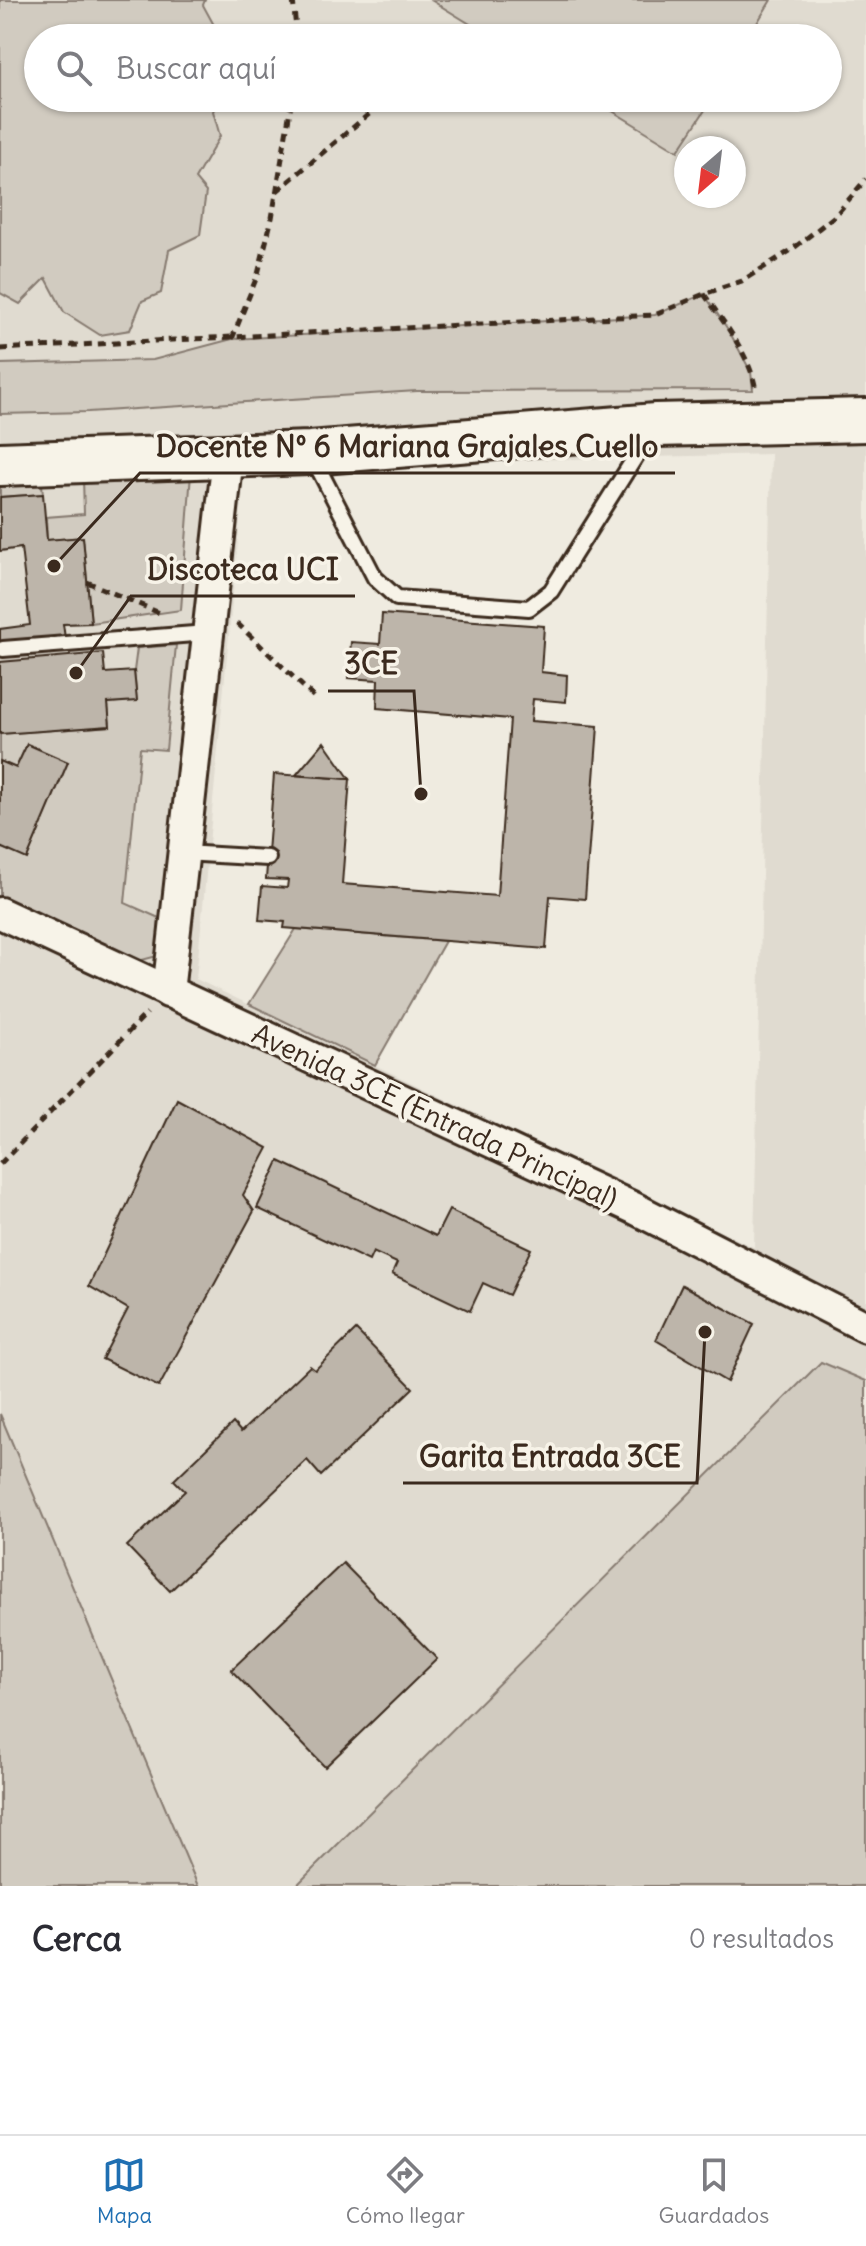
<!DOCTYPE html>
<html lang="es">
<meta charset="utf-8">
<style>
body{margin:0;font-family:Delius,sans-serif;background:#f2f2f3;color:#2b2b33}
.compass{position:absolute;left:674px;top:136px;width:72px;height:72px;border-radius:50%;background:#fff;box-shadow:0 2px 6px #0004;rotate:208deg}
.list{margin:0;padding:0;list-style:none}
h2{display:flex;justify-content:space-between;align-items:center;height:104px;margin:0;padding:0 32px;font-size:34px}
h2 small{font-size:26px;font-weight:400;color:#7c7c81}
.icon{flex:none;width:44px;height:44px;fill:none;stroke:currentColor;stroke-width:2;stroke-linecap:round;stroke-linejoin:round}
.map{position:relative;flex:none;width:866px;height:1886px;overflow:hidden}
.search{position:absolute;background:#fff;box-shadow:0 2px 6px #0004;left:24px;right:24px;top:24px;height:88px;display:flex;align-items:center;gap:20px;box-sizing:border-box;padding:0 28px;border-radius:44px;color:#7c7c81;font-size:30px}
.sheet{height:248px;background:#fff}
nav{display:flex;justify-content:space-around;align-items:center;box-sizing:border-box;height:112px;border-top:2px solid #e1e1e2;background:#fff;font-size:22px;color:#7c7c81}
nav a{display:grid;justify-items:center;gap:4px}
nav .on{color:#1f6fb2}
.map>svg:first-child{display:block}
.built{fill:#e0dbd0;fill-rule:evenodd}
.green{fill:#d1cbc0;stroke:#867a6f;stroke-width:2}
.building{fill:#bdb5aa;stroke:#3b2a1e;stroke-width:2}
.lines{fill:none;stroke-linecap:round;stroke-linejoin:round}
.lane-casing{stroke:#3b2a1e;stroke-width:20}
.street-casing{stroke:#3b2a1e;stroke-width:36}
.secondary-casing{stroke:#3b2a1e;stroke-width:48}
.path{stroke:#3b2a1e;stroke-width:5;stroke-dasharray:8 6;stroke-linecap:butt}
.lane{stroke:#f7f3e8;stroke-width:14}
.street{stroke:#f7f3e8;stroke-width:30}
.secondary{stroke:#f7f3e8;stroke-width:42}
.labels{text-anchor:middle;stroke-width:7;stroke-linejoin:round;paint-order:stroke}
.street-label{font-size:28px;fill:#3b2a1e;stroke:#f7f3e8}
.leader{fill:none;stroke:#3b2a1e;stroke-width:3}
.callout-dot{fill:#3b2a1e;stroke:#f7f3e8;stroke-width:3}
.callout-label{font-size:30px;text-anchor:middle;font-weight:bold;fill:#3b2a1e;stroke:#f7f3e8;stroke-width:7;stroke-linejoin:round;paint-order:stroke}
</style>
<div class="map">
<svg width="866" height="1886" viewBox="0 0 866 1886">
<rect width="100%" height="100%" fill="#efebe0"/>
<filter id="ink" filterUnits="userSpaceOnUse"><feTurbulence type="fractalNoise" baseFrequency=".0125" numOctaves="2"/><feDisplacementMap in="SourceGraphic" scale="16" xChannelSelector="R" yChannelSelector="G"/><feConvolveMatrix kernelMatrix="1 2 1 2 8 2 1 2 1" color-interpolation-filters="sRGB"/></filter>
<g filter="url(#ink)">
<path class="built" d="M0 0H866V1886H0ZM38 38H828V98H38ZM686 148H734V196H686ZM771 454 754 1247H753L196 979 245 467Z"/>
<g class="green">
<polygon points="0,0 205,0 203,5 221,38 38,38 38,98 220,98 213,111 220,136 195,179 206,192 200,235 169,250 161,293 142,301 130,330 100,335 64,312 46,278 20,304 0,293"/>
<polygon points="431,0 771,0 748,38 493,38"/>
<polygon points="591,98 713,98 678,151"/>
<polygon points="704,294 729,331 751,372 753,390 417,391 88,412 0,414 0,364 153,360 232,339 655,315"/>
<polygon points="191,473 181,610 91,623 83,537 47,540 46,517 84,514 83,477"/>
<polygon points="41,475 43,494 0,497 0,478"/>
<polygon points="176,645 166,750 140,748 125,903 159,918 157,956 120,966 0,906 0,847 27,858 68,762 27,744 16,768 0,761 0,734 110,726 108,703 137,700 134,671 137,648"/>
<polygon points="296,929 445,941 375,1065 249,1004"/>
<polygon points="821,1362 866,1381 866,1886 296,1886"/>
<polygon points="0,1414 198,1886 0,1886"/>
</g>
<g class="building">
<polygon points="43,494 47,540 83,537 91,623 63,624 65,638 0,643 0,629 30,625 21,548 0,551 0,497"/>
<polygon points="382,614 544,626 541,672 567,675 566,702 533,699 531,721 598,726 585,899 550,896 546,949 284,928 285,922 259,920 262,886 287,888 288,880 266,879 274,774 350,779 342,884 497,896 510,719 377,708 378,680 348,678 351,642 380,644"/>
<polygon points="103,653 105,673 134,671 137,701 108,703 110,726 0,734 0,662"/>
<polygon points="324,742 350,779 296,775"/>
<polygon points="27,744 68,762 27,859 0,847 0,761 16,768"/>
<polygon points="177,1099 268,1148 243,1195 254,1211 159,1387 102,1359 128,1309 89,1286"/>
<polygon points="279,1161 436,1236 449,1210 531,1249 509,1295 483,1283 470,1311 392,1274 397,1263 373,1252 369,1261 257,1208"/>
<polygon points="682,1285 754,1324 727,1382 656,1340"/>
<polygon points="356,1330 413,1388 321,1476 307,1460 170,1591 127,1546 185,1491 174,1480 233,1423 241,1432 310,1366 315,1370"/>
<polygon points="343,1563 437,1659 325,1767 231,1670"/>
</g>
<g class="lines">
<g class="lane-casing">
<g id="lane">
<polyline points="312,456 375,578 397,598 529,608 551,591 651,432"/>
<polyline points="3,649 207,633"/>
<polyline points="183,853 268,858"/>
</g>
</g>
<g class="street-casing">
<g id="street">
<polyline points="0,913 634,1208 866,1327"/>
<polyline points="168,992 228,456"/>
</g>
</g>
<g class="secondary-casing">
<polyline id="secondary" points="0,464 310,453 656,425 866,420"/>
</g>
<g class="path">
<polyline points="293,0 297,38"/>
<polyline points="277,191 387,99"/>
<path d="M704 294C724 323 751 356 756 391"/>
<polyline points="232,339 258,274 272,218 292,98"/>
<polyline points="0,349 655,315 704,294 742,281 790,251 836,215 866,179"/>
<polyline points="87,582 162,614"/>
<polyline points="237,623 315,698"/>
<polyline points="0,1164 147,1013"/>
</g>
<use href="#lane" class="lane"/>
<use href="#street" class="street"/>
<use href="#secondary" class="secondary"/>
</g>
</g>
<g class="labels">
<g class="street-label">
<text transform="translate(435 1116) rotate(25)" y="10">Avenida 3CE (Entrada Principal)</text>
</g>
</g>
<path class="leader" d="M54 566L140 473H675M76 673L131 596H355M421 794L414 691H328M705 1332L697 1483H403"/>
<g class="callout-dot">
<circle cx="54" cy="566" r="8"/>
<circle cx="76" cy="673" r="8"/>
<circle cx="421" cy="794" r="8"/>
<circle cx="705" cy="1332" r="8"/>
</g>
<g class="callout-label">
<text x="407" y="457">Docente Nº 6 Mariana Grajales Cuello</text>
<text x="243" y="580">Discoteca UCI</text>
<text x="371" y="674">3CE</text>
<text x="550" y="1467">Garita Entrada 3CE</text>
</g>
</svg>
<svg class="compass" viewBox="-18 -18 36 36"><path d="M0-13l5 13h-10z" fill="#e53935"/><path d="M0 13l5-13h-10z" fill="#7c7c81"/></svg>
<div class="search"><svg class="icon" aria-label="search" viewBox="0 0 24 24"><circle cx="10" cy="10" r="6"/><path d="M15 15l6 6"/></svg>Buscar aquí</div>
</div>
<section class="sheet">
<h2>Cerca<small>0 resultados</small></h2>
<ul class="list">
</ul>
</section>
<nav>
<a class="on"><svg class="icon" aria-label="map" viewBox="0 0 24 24"><path d="M3 6l6-2 6 2 6-2v14l-6 2-6-2-6 2zM9 4v14M15 6v14"/></svg>Mapa</a>
<a><svg class="icon" aria-label="directions" viewBox="0 0 24 24"><path d="M12 3l9 9-9 9-9-9zM9 14v-3h6M13 9l2 2-2 2"/></svg>Cómo llegar</a>
<a><svg class="icon" aria-label="saved" viewBox="0 0 24 24"><path d="M7 4h10v16l-5-4-5 4z"/></svg>Guardados</a>
</nav>
